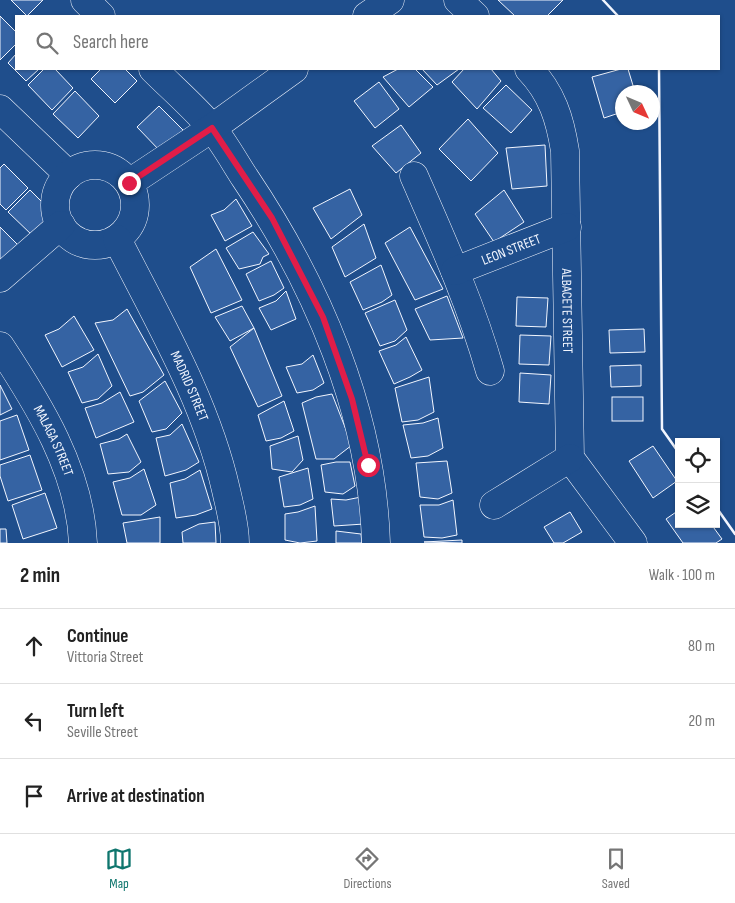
<!DOCTYPE html>
<meta charset="utf-8">
<style>
body{margin:0;font-family:"Sofia Sans Condensed",sans-serif;background:#f2f2f2;color:#222}
.controls{position:absolute;right:15px;bottom:15px;display:grid;overflow:hidden;border-radius:0px;box-shadow:0 1px 4px #0004}
.controls button{width:45px;height:45px;display:grid;place-items:center;padding:0;border:0;border-bottom:1px solid #e0e0e0;background:#fff;color:#222;font:25px sans-serif}
.compass{position:absolute;left:615px;top:85px;width:45px;height:45px;border-radius:50%;background:#fff;box-shadow:0 1px 4px #0004;rotate:134deg}
.stop{position:absolute;width:15px;height:15px;margin:-11px;border:4px solid #e11d48;border-radius:50%;background:#fff}
.stop.end{background:#e11d48;border-color:#fff;box-shadow:0 1px 5px #0008}
.list{margin:0;padding:0;list-style:none}
h2{display:flex;justify-content:space-between;align-items:center;height:65px;margin:0;padding:0 20px;font-size:21px}
h2 small{font-size:16px;font-weight:400;color:#767676}
.list li{display:grid;grid-template-columns:32px 1fr auto;gap:15px;align-items:center;box-sizing:border-box;height:75px;padding:0 20px;border-top:1px solid #e0e0e0}
.list b{display:block;font-size:19px;white-space:nowrap}
.list p{margin:0;font-size:16px;white-space:nowrap;color:#767676}
.list em{font-size:16px;font-style:normal;color:#767676}
.icon{flex:none;width:28px;height:28px;fill:none;stroke:currentColor;stroke-width:2;stroke-linecap:round;stroke-linejoin:round}
.map{position:relative;flex:none;width:735px;height:543px;overflow:hidden}
.search{position:absolute;background:#fff;box-shadow:0 1px 4px #0004;left:15px;right:15px;top:15px;height:55px;display:flex;align-items:center;gap:12px;box-sizing:border-box;padding:0 18px;border-radius:0px;color:#767676;font-size:19px}
.sheet{height:290px;background:#fff}
nav{display:flex;justify-content:space-around;align-items:center;box-sizing:border-box;height:70px;border-top:1px solid #e0e0e0;background:#fff;font-size:14px;color:#767676}
nav a{display:grid;justify-items:center;gap:2px}
nav .on{color:#0f766e}
.map>svg:first-child{display:block}
.building{fill:#3563a3;stroke:#f2f6ff}
.lines{fill:none;stroke-linecap:round;stroke-linejoin:round}
.minor-casing{stroke:#f2f6ff;stroke-width:29}
.minor{stroke:#1f4e8c;stroke-width:28}
.wall{stroke:#f2f6ff;stroke-width:2.5}
.route{stroke:#e11d48;stroke-width:6}
.labels{text-anchor:middle;stroke-width:4;stroke-linejoin:round;paint-order:stroke}
.street-label{font-size:14px;fill:#f2f6ff;stroke:#1f4e8c}
</style>
<div class="map">
<svg width="735" height="543" viewBox="0 0 735 543">
<rect width="100%" height="100%" fill="#1f4e8c"/>
<g class="building">
<polygon points="11,0 43,0 27,16"/>
<polygon points="498,0 563,0 547,16 515,16"/>
<polygon points="0,16 16,32 16,44 0,60"/>
<polygon points="16,54 16,69 39,69 26,81 8,63"/>
<polygon points="44,69 55,69 73,88 52,110 28,85"/>
<polygon points="101,69 125,69 137,81 115,103 91,79"/>
<polygon points="398,69 415,69 433,87 409,107 383,77"/>
<polygon points="422,69 459,69 437,85"/>
<polygon points="464,69 491,69 501,81 477,109 452,82"/>
<polygon points="621,69 628,69 635,92 622,92 622,112 604,118 592,77"/>
<polygon points="379,82 399,109 375,128 354,101"/>
<polygon points="506,85 532,110 511,133 483,108"/>
<polygon points="75,91 99,116 78,138 53,114"/>
<polygon points="159,106 183,130 161,152 137,127"/>
<polygon points="468,119 498,153 471,181 439,149"/>
<polygon points="401,125 421,153 396,173 372,146"/>
<polygon points="545,145 547,186 512,189 506,148"/>
<polygon points="4,164 28,188 6,210 0,204 0,168"/>
<polygon points="350,189 362,215 331,239 313,208"/>
<polygon points="30,190 54,214 33,236 8,212"/>
<polygon points="504,190 524,222 494,242 475,214"/>
<polygon points="236,199 252,226 225,241 211,215 224,210"/>
<polygon points="364,224 376,258 345,277 332,247"/>
<polygon points="0,227 19,246 0,265"/>
<polygon points="410,227 443,289 415,300 385,243"/>
<polygon points="253,232 269,254 263,257 260,264 239,269 226,248"/>
<polygon points="216,249 242,300 211,313 190,267"/>
<polygon points="271,261 284,288 274,295 259,301 246,274"/>
<polygon points="381,265 392,295 382,302 363,310 350,282"/>
<polygon points="286,291 296,319 271,330 259,308 276,301"/>
<polygon points="447,296 463,338 430,340 415,309"/>
<polygon points="517,297 548,298 546,327 516,326"/>
<polygon points="395,300 407,330 395,341 380,346 365,313"/>
<polygon points="242,306 254,328 230,341 215,317"/>
<polygon points="127,309 164,375 143,392 130,396 95,323 113,320"/>
<polygon points="74,316 94,350 62,367 45,335 59,329"/>
<polygon points="254,328 282,396 258,407 230,347"/>
<polygon points="644,329 645,352 610,353 609,330"/>
<polygon points="520,335 551,336 549,365 519,364"/>
<polygon points="406,337 422,370 410,377 394,384 379,351 396,345"/>
<polygon points="98,354 112,386 98,399 82,403 68,372 83,367"/>
<polygon points="313,355 324,383 313,390 297,393 286,367 302,364"/>
<polygon points="641,365 641,386 611,387 610,366"/>
<polygon points="520,373 551,375 549,404 519,402"/>
<polygon points="429,377 434,412 418,420 402,422 395,388"/>
<polygon points="165,381 182,413 166,429 152,432 139,401"/>
<polygon points="0,385 12,409 0,415"/>
<polygon points="120,392 134,422 96,438 85,408 102,403"/>
<polygon points="332,394 352,445 334,459 316,459 302,403 316,397"/>
<rect x="612" y="397" width="31" height="24"/>
<polygon points="284,401 294,431 281,438 266,441 258,415"/>
<polygon points="17,415 29,450 0,460 0,421"/>
<polygon points="438,418 443,448 428,456 411,458 403,425 423,423"/>
<polygon points="182,424 199,462 186,470 165,476 156,438 170,435"/>
<polygon points="127,434 141,462 129,472 108,474 100,444 119,439"/>
<polygon points="298,436 303,460 292,472 272,469 270,446"/>
<polygon points="653,446 677,481 653,498 629,461"/>
<polygon points="30,455 42,490 8,501 0,476 0,465"/>
<polygon points="447,461 452,493 438,499 420,497 416,463"/>
<polygon points="336,462 350,462 355,486 343,494 325,492 321,465"/>
<polygon points="308,468 313,499 300,505 284,507 279,477"/>
<polygon points="144,469 156,505 141,515 122,515 113,482 130,478"/>
<polygon points="200,470 212,509 196,515 176,518 170,483 185,479"/>
<polygon points="45,493 57,528 23,539 12,505"/>
<polygon points="361,497 364,524 334,526 331,499 346,500"/>
<polygon points="453,500 457,535 442,538 424,537 420,505 439,505"/>
<polygon points="315,506 317,541 300,543 285,540 285,514 298,512"/>
<polygon points="679,510 679,524 711,524 722,539 716,543 683,543 666,519"/>
<polygon points="570,512 582,532 563,543 554,543 544,527"/>
<polygon points="160,517 160,543 127,543 123,523"/>
<polygon points="215,522 216,543 183,543 182,532 199,524"/>
<polygon points="0,529 6,529 7,543 0,543"/>
<polygon points="336,531 361,534 362,543 336,543"/>
<polygon points="462,540 462,543 424,542"/>
</g>
<g class="lines">
<g class="minor-casing">
<g id="minor">
<polyline points="85,0 101,16"/>
<polyline points="458,0 475,16"/>
<polyline points="367,16 390,0"/>
<path d="M153 69C172 88 194 107 212 128 224 143 234 161 245 178 317 285 372 412 376 543"/>
<path id="s1" d="M529 69C552 93 560 119 565 151L570 458 633 543"/>
<polyline points="0,109 69,175"/>
<circle cx="95" cy="205" r="40"/>
<path d="M414 176C442 240 471 304 490 371"/>
<polyline points="129,183 212,128 294,69"/>
<path id="s2" d="M117 239C158 320 206 401 226 490 230 508 235 525 235 543"/>
<path id="s3" d="M455 271 567 227"/>
<polyline points="0,278 61,225"/>
<path id="s4" d="M0 346C39 405 80 471 83 543"/>
<polyline points="494,505 570,458"/>
</g>
</g>
<use href="#minor" class="minor"/>
<g class="wall">
<polyline points="603,0 618,16"/>
<polyline points="659,69 662,429 679,453"/>
<polyline points="716,507 735,534"/>
</g>
</g>
<g class="lines">
<polyline class="route" points="129,183 212,128 272,218 323,317 352,399 368,465"/>
</g>
<g class="labels">
<g class="street-label">
<text dy="5" stroke="none"><textPath href="#s3" startOffset="60">LEON STREET</textPath></text>
<text dy="5" stroke="none"><textPath href="#s1" startOffset="251">ALBACETE STREET</textPath></text>
<text dy="5" stroke="none"><textPath href="#s2" startOffset="164">MADRID STREET</textPath></text>
<text dy="5" stroke="none"><textPath href="#s4" startOffset="109">MALAGA STREET</textPath></text>
</g>
</g>
</svg>
<div class="controls">
<button><svg class="icon" aria-label="locate" viewBox="0 0 24 24"><circle cx="12" cy="12" r="6"/><path d="M12 2v4M12 18v4M2 12h4M18 12h4"/></svg></button>
<button><svg class="icon" aria-label="layers" viewBox="0 0 24 24"><path d="M12 4l9 5-9 5-9-5zM3 14l9 5 9-5"/></svg></button>
</div>
<svg class="compass" viewBox="-18 -18 36 36"><path d="M0-13l5 13h-10z" fill="#e53935"/><path d="M0 13l5-13h-10z" fill="#767676"/></svg>
<div class="stop" style="left:368px;top:465px"></div>
<div class="stop end" style="left:129px;top:183px"></div>
<div class="search"><svg class="icon" aria-label="search" viewBox="0 0 24 24"><circle cx="10" cy="10" r="6"/><path d="M15 15l6 6"/></svg>Search here</div>
</div>
<section class="sheet">
<h2>2 min<small>Walk · 100 m</small></h2>
<ul class="list">
<li><svg class="icon" aria-label="ahead" viewBox="0 0 24 24"><path d="M12 20V5M6 11l6-6 6 6"/></svg><div><b>Continue</b><p>Vittoria Street</p></div><em>80 m</em></li>
<li><svg class="icon" aria-label="left" viewBox="0 0 24 24"><path d="M17 20v-9H6M10 6l-5 5 5 5"/></svg><div><b>Turn left</b><p>Seville Street</p></div><em>20 m</em></li>
<li><svg class="icon" aria-label="arrive" viewBox="0 0 24 24"><path d="M6 21V4h12l-3 4 3 4H6"/></svg><div><b>Arrive at destination</b></div></li>
</ul>
</section>
<nav>
<a class="on"><svg class="icon" aria-label="map" viewBox="0 0 24 24"><path d="M3 6l6-2 6 2 6-2v14l-6 2-6-2-6 2zM9 4v14M15 6v14"/></svg>Map</a>
<a><svg class="icon" aria-label="directions" viewBox="0 0 24 24"><path d="M12 3l9 9-9 9-9-9zM9 14v-3h6M13 9l2 2-2 2"/></svg>Directions</a>
<a><svg class="icon" aria-label="saved" viewBox="0 0 24 24"><path d="M7 4h10v16l-5-4-5 4z"/></svg>Saved</a>
</nav>
